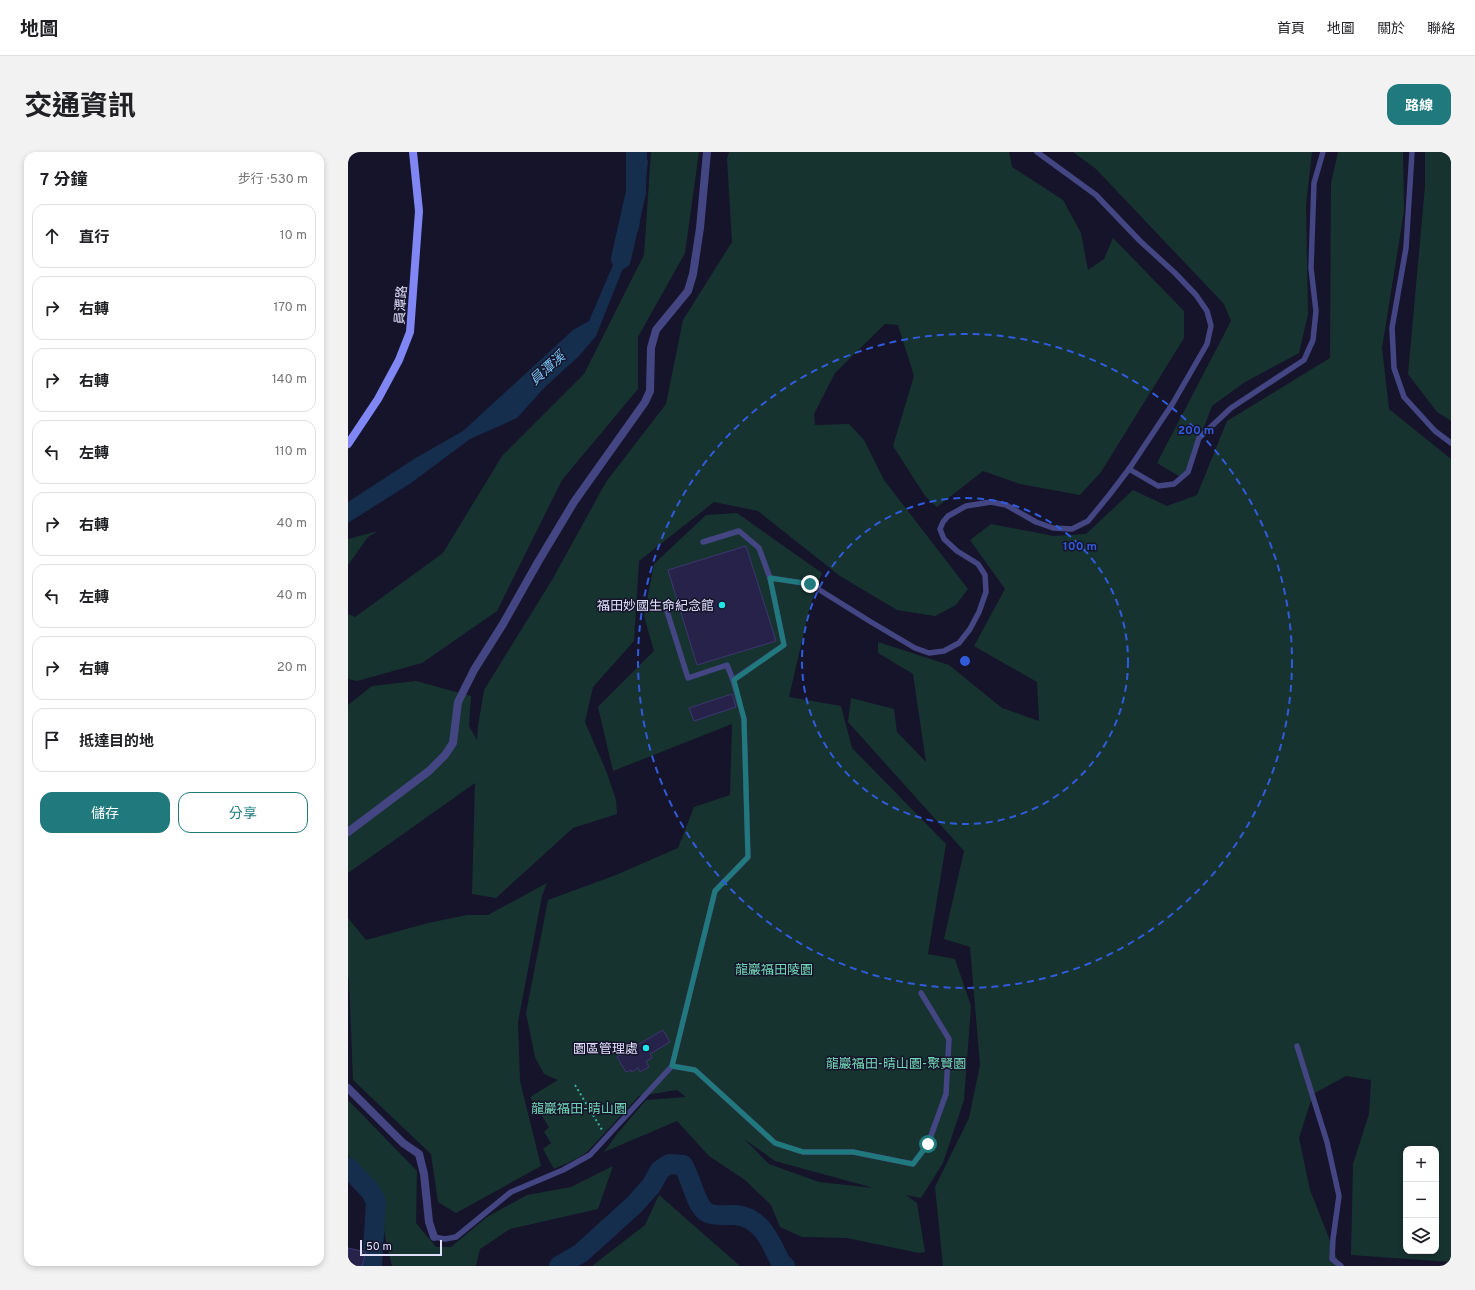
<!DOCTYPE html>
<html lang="zh-TW">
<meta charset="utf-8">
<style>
body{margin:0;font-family:Overpass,"Noto Sans TC",sans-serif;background:#f2f2f2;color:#202124}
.controls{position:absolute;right:12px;bottom:12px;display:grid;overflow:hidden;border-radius:8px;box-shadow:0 2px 6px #0003}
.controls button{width:36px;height:36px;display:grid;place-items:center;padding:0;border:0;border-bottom:1px solid #e0e0e0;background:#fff;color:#202124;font:20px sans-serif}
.scale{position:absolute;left:12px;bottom:10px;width:82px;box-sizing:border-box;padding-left:4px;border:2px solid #e0dffc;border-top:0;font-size:11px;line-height:14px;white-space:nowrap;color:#e0dffc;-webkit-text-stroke:3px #16142a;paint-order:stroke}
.stop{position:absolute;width:12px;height:12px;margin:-9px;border:3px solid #1f797d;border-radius:50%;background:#fff}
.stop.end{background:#1f797d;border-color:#fff;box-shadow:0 1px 4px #0008}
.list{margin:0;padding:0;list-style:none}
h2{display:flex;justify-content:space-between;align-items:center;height:52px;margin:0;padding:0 16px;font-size:17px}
h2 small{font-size:13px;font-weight:400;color:#757577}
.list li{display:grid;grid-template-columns:26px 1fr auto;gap:12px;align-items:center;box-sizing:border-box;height:64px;margin:0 8px 8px;padding:0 8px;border:1px solid #e0e0e0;border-radius:12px}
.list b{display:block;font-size:15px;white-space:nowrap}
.list em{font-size:13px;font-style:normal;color:#757577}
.actions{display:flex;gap:8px;padding:12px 16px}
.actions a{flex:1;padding:9px 0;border:1px solid #1f797d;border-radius:12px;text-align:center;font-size:14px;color:#1f797d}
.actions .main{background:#1f797d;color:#fff}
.icon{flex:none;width:22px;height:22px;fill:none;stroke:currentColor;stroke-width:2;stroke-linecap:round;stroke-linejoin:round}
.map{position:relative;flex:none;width:1103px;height:1114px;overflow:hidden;border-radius:12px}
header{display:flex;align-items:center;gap:24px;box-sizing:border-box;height:56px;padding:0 20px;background:#fff;border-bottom:1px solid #e0e0e0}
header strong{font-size:19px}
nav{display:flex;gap:22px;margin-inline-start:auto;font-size:14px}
.intro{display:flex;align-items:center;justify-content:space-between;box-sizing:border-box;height:96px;padding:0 24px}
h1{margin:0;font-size:28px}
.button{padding:10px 18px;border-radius:12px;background:#1f797d;color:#fff;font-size:14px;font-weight:700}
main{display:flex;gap:24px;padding:0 24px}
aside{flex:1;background:#fff;border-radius:12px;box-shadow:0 2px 6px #0003}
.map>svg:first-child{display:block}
.green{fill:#173330;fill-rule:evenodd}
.water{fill:#152e4d}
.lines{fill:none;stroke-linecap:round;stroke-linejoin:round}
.river{stroke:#152e4d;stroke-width:20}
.building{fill:#262249;stroke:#3d3672}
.path{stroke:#3db2a1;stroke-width:2;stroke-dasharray:2 3;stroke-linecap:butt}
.lane{stroke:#444684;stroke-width:5.5}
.street{stroke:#444684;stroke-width:8}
.secondary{stroke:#8086f3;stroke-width:8}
.route{stroke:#1f797d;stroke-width:5}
.ring{fill:none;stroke:#305cdc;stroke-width:2;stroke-dasharray:7 5}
.poi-dot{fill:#1ee5e9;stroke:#16142a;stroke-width:1.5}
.labels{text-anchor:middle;stroke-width:3;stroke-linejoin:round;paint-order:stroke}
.street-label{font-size:13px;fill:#e0dffc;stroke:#16142a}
.poi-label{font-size:13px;fill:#e0dffc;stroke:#16142a;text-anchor:end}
.park-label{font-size:13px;fill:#71d6b5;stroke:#16142a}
.water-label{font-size:14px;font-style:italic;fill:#78c3f2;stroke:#16142a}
.centre{fill:#305cdc;stroke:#16142a;stroke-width:2}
.ring-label{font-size:12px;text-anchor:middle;font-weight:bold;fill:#305cdc;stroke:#16142a;stroke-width:3;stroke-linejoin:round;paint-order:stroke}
</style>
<header>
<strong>地圖</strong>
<nav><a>首頁</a><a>地圖</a><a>關於</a><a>聯絡</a></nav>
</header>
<div class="intro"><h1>交通資訊</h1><a class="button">路線</a></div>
<main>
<aside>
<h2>7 分鐘<small>步行 · 530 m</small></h2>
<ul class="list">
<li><svg class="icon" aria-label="ahead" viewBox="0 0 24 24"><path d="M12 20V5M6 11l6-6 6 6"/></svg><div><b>直行</b></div><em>10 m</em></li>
<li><svg class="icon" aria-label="right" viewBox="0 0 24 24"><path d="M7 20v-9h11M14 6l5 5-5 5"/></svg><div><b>右轉</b></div><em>170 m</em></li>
<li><svg class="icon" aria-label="right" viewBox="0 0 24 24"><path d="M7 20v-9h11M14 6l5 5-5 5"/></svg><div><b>右轉</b></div><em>140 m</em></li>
<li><svg class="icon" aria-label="left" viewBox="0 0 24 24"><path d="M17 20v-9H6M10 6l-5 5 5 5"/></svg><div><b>左轉</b></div><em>110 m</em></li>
<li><svg class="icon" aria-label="right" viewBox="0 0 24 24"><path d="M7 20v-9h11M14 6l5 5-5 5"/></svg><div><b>右轉</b></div><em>40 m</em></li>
<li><svg class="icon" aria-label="left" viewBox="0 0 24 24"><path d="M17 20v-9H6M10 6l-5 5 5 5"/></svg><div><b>左轉</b></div><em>40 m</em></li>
<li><svg class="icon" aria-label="right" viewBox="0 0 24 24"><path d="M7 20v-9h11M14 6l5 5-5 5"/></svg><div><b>右轉</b></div><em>20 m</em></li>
<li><svg class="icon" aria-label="arrive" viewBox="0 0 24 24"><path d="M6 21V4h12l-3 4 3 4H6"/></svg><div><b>抵達目的地</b></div></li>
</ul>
<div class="actions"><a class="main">儲存</a><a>分享</a></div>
</aside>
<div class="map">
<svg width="1103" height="1114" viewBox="0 0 1103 1114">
<rect width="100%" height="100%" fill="#16142a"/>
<g class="green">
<polygon points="303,0 351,0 337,101 290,185 290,237 214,328 149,459 74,511 9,529 0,527 0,462 7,465 95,401 154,304 236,222 296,103"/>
<polygon points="381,0 661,0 664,15 715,48 733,81 740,118 756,107 765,86 836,159 836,186 753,320 732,343 672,332 635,319 589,355 577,344 545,294 566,224 550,173 537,172 487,221 466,262 467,273 501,272 516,288 536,328 620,437 608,453 587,464 549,458 492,424 410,359 366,350 291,409 286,489 245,535 237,570 259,621 268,648 269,662 225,676 148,746 124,742 127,631 0,721 0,553 24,534 68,529 123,544 121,574 129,588 130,574 136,538 204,428 258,330 318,252 335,168 384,90 379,7"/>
<polygon points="725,0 964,0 958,53 960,162 951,201 897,230 864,254 836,327 809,311 883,169 876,152 748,17"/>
<path d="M990 0H1055L1056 59 1034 196 1041 257 1103 307V1110L1003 1103 1005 1012 1021 962 1023 928 998 924 965 942 951 986 962 1038 992 1114H595L587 1035 621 966 632 913 622 795 596 787 616 699 500 570 503 546 546 557 549 580 578 610 565 522 530 501V490L601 513 654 556 691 569 689 530 626 494 657 437 622 388 643 372 706 384 738 382 785 338 819 354 849 343 879 269 982 206 983 31ZM1058 997H1088V1099H1058Z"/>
<polygon points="1077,0 1103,0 1103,269 1089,260 1060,222 1077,34"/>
<path d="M389 361 474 421 462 454 441 545 493 554 504 596 598 692 580 802 607 807 623 854 616 948 595 1011 573 1046 558 1043 569 1051 577 1100 571 1101 499 1086 454 1085 432 1075 423 1053 397 1028 361 1004 329 969 256 1000 269 982 298 948 338 945 329 938 291 944 239 1000 228 1007 206 1017 195 997 203 991 196 980 201 975 182 945 210 928 196 922 187 905 178 861 200 748 268 723 330 696 346 655 382 643 384 572 265 619 250 555 306 499 296 464 306 412 358 363ZM396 987 427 1009 526 1036 471 1030 421 1012Z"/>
<polygon points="30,379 20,385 0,413 0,387"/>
<polygon points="199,731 194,744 170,870 172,929 193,1014 108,1061 90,1050 83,1002 5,928 1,828 0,825 0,766 18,788 80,771 119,763 140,763"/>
<polygon points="0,948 69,1019 68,1071 88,1095 103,1095 139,1065 179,1043 223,1035 265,1014 250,1057 162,1077 132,1097 128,1114 44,1114 39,1095 30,1042 0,1003"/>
<polygon points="311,1043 392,1114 244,1114 297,1073"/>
</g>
<polygon class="water" points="278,0 297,0 300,10 291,76 248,184 231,204 197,235 169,266 122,287 63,331 0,371 0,350 66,307 115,279 225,178 241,169 283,71 278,31"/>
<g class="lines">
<g class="river">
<polyline points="273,107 288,40 289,0"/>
<polyline points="0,1015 23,1040 28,1050 24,1114"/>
<path d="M211 1114 233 1101 286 1053 303 1034 312 1018 321 1012 335 1013C343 1025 348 1056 360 1061 365 1064 381 1063 387 1063 414 1065 423 1091 433 1111L437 1114"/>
</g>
</g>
<g class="building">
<polygon points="398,394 428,489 349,513 320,418"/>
<polygon points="384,542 388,555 346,569 341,556"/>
<polygon points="315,878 322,890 302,902 304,906 298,909 301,915 292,920 290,916 284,920 283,918 278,920 269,905"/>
<polygon points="0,1096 18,1100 14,1114 0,1114"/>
</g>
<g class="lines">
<polyline class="path" points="227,933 254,978"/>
<g class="lane">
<polyline points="1064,0 1058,96 1044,176 1046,216 1056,245 1087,279 1103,291"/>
<polyline points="781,317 810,334 826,332 840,320 851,286 883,256 956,208 965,188 968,159 963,116 966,31 975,0"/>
<polyline points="422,426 462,432 523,470 567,496 581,501 596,499 611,491 622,477 631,460 638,440 637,423 630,412 609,399 596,387 592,377 595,370 600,364 618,354 643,350 658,353 688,370 705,376 724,377 740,369 762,342 781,317 825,251 859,192 863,174 859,159 848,143 827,121 792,89 748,43 689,0"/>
<polyline points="318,456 340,526 379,513 385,528"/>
<polyline points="949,894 979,990 991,1044 985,1087 984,1107 993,1114"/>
<polyline points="324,914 347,918 427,991 455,1000 505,1000 565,1012 580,992 598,942 601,887 573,841"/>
<polyline points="86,1085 97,1087 108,1085 163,1040 215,1018 242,1003 324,914 367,739 400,705 396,567 385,528 436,493 422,426 411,396 391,379 355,390"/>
</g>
<g class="street">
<polyline points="0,680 81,619 97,603 105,591 110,550 126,518 155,472 190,410 226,350 297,250 302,239 303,196 308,178 340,139 345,122 352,76 359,0"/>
<polyline points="0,936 55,991 71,1002 76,1022 81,1070 86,1085"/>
</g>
<polyline class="secondary" points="0,292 30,247 51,208 62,180 71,59 65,0"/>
</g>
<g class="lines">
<polyline class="route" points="462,432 422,426 436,493 386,528 396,567 400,705 367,739 324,914 347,918 427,991 455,1000 505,1000 565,1012 580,992"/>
</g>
<g class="ring">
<circle cx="617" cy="509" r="163"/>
<circle cx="617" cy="509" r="327"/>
</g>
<g class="poi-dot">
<circle cx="374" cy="453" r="4"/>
<circle cx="298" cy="896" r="4"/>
</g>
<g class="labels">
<g class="street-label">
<text transform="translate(52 153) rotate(-86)" y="5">員潭路</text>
</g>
<g class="poi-label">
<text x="366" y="458">福田妙國生命紀念館</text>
<text x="290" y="901">園區管理處</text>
</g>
<g class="park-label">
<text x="426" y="822">龍巖福田陵園</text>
<text x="548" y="916">龍巖福田-晴山園-聚賢園</text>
<text x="231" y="961">龍巖福田-晴山園</text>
</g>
<g class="water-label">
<text transform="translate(199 216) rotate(-42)" y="5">員潭溪</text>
</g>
</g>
<circle cx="617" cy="509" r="6" class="centre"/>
<g class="ring-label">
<text x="848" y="282">200 m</text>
<text x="732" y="398">100 m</text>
</g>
</svg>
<div class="controls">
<button>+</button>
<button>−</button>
<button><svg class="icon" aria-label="layers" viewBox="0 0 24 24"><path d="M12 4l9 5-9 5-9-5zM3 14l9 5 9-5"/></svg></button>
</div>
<div class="scale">50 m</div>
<div class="stop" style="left:580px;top:992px"></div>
<div class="stop end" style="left:462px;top:432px"></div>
</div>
</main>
